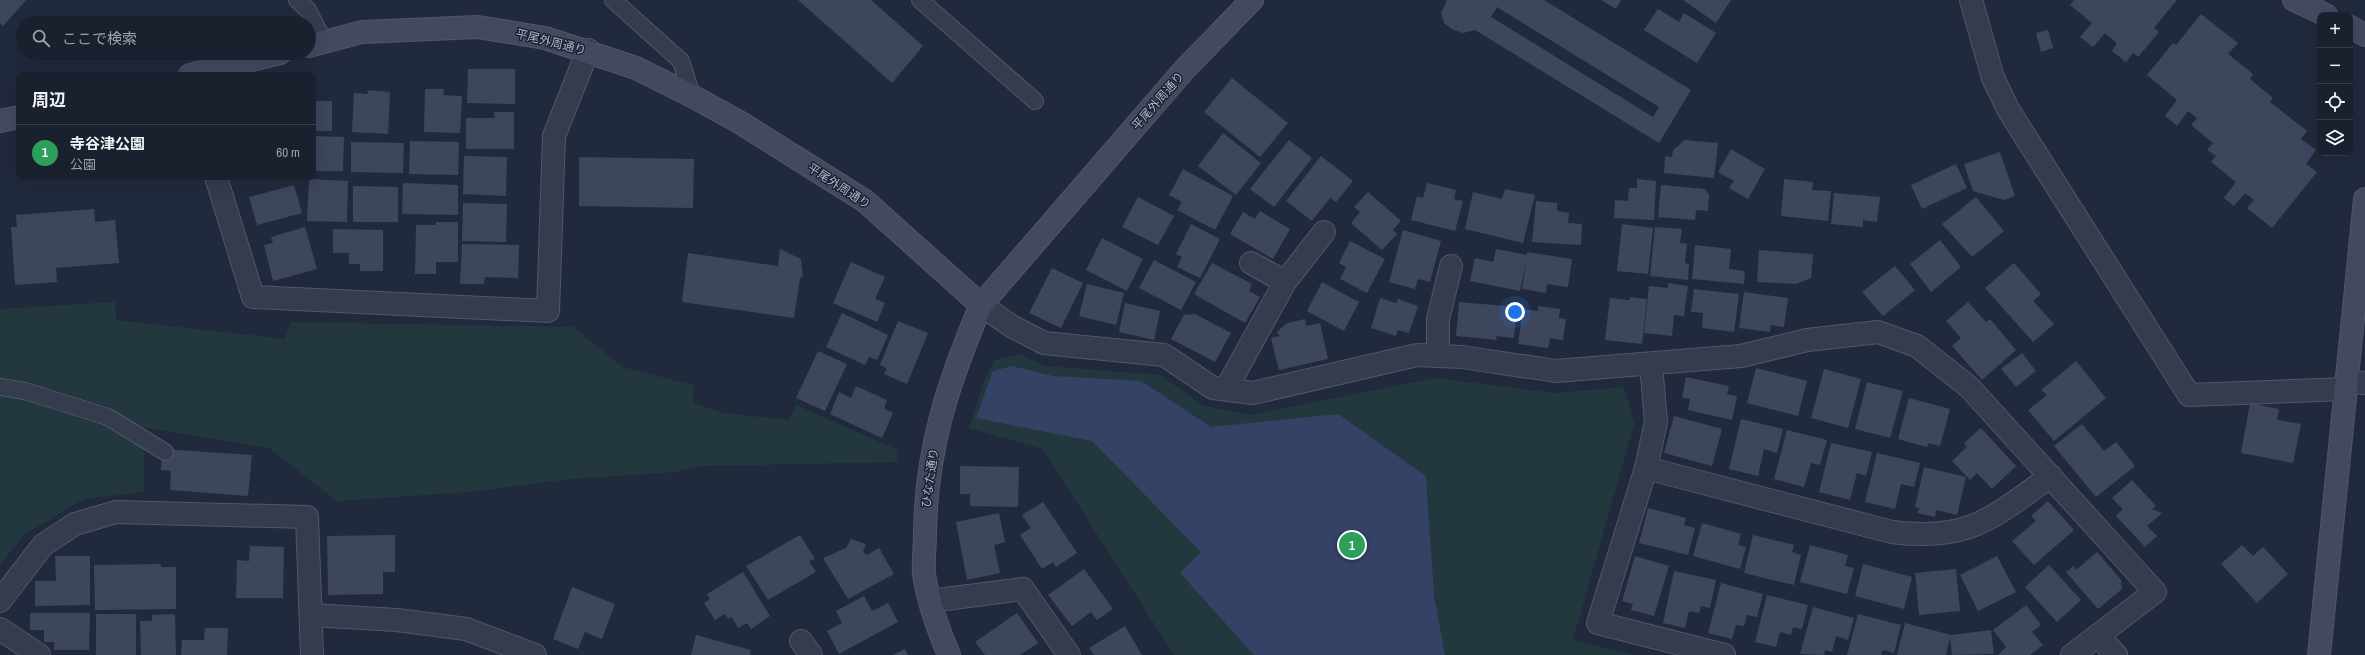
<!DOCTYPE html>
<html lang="ja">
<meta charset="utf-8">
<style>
body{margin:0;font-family:"Archivo Narrow","Noto Sans JP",sans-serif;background:#222836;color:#f1f3f6}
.controls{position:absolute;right:12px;top:12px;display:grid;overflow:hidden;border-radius:8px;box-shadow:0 4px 16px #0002}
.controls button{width:36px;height:36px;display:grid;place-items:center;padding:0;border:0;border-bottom:1px solid #373e4a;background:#19202e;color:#f1f3f6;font:20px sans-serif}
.you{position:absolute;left:1515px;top:312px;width:14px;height:14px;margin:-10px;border:3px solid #fff;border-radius:50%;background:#1a73e8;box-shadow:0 0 0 6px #1a73e833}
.badge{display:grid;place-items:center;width:26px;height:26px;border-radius:50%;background:#1a73e8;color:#fff;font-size:13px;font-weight:700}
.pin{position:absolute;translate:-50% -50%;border:2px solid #fff;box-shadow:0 1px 4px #0006}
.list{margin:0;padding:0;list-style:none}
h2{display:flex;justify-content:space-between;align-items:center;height:52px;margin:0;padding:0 16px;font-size:17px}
h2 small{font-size:13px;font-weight:400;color:#9fa3aa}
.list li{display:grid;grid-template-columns:26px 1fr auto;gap:12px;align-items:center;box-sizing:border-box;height:56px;padding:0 16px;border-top:1px solid #373e4a}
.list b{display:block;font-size:15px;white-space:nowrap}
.list p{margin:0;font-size:13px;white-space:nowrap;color:#9fa3aa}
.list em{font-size:13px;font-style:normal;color:#9fa3aa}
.icon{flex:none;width:22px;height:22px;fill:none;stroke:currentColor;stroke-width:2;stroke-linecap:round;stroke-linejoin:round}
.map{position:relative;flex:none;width:2365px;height:655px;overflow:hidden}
.search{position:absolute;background:#19202e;box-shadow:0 4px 16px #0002;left:16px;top:16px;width:300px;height:44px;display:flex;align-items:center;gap:10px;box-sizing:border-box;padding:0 14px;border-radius:22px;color:#9fa3aa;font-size:15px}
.panel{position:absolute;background:#19202e;box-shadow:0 4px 16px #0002;left:16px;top:72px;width:300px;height:108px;border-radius:8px}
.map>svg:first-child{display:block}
.green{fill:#23383e}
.water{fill:#344365}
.building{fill:#3d465d;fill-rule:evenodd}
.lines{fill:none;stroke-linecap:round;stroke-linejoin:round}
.lane-casing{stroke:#505768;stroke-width:18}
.street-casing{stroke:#505768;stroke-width:24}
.secondary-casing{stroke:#505768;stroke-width:24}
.lane{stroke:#353c4d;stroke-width:16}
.street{stroke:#353c4d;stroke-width:22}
.secondary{stroke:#434a60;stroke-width:22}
.labels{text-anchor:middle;stroke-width:3;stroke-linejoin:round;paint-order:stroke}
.street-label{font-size:12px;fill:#b0b7c8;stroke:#1a2131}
</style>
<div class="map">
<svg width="2365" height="655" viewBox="0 0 2365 655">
<rect width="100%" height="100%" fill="#212a3d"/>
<g class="green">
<polygon points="115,302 116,320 285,339 291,322 573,327 622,367 693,385 693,403 724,413 788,420 796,405 898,450 897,462 699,466 677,472 570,479 469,492 337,501 269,448 144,427 144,492 84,499 23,535 0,566 0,309"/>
<polygon points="1020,354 1044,366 1160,375 1204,406 1250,415 1435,378 1554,393 1624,387 1634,424 1573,640 1634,655 1174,655 1043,449 969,428 984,382 994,360"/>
</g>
<polygon class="water" points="1012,366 1053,376 1141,381 1211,427 1338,414 1426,476 1434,596 1445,655 1254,655 1180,573 1201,552 1092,441 976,418 993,371"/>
<g class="building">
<polygon points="0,0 26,0 3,26 0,23"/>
<polygon points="798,0 871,0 923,46 892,83"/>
<path d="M1447 0H1544L1691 90 1659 143 1475 30 1463 33 1452 29 1444 23 1441 13ZM1497 7 1659 107 1653 117 1491 17Z"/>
<polygon points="1601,0 1621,0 1616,9"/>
<polygon points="1683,0 1731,0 1716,23"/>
<polygon points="2074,0 2177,0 2154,28 2159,32 2138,57 2133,53 2126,62 2112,51 2117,43 2105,33 2093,47 2080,37 2092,23 2070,5"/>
<polygon points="1658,9 1679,22 1684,13 1716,33 1697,63 1644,30"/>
<polygon points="2201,14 2238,43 2228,54 2253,74 2250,79 2273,98 2270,102 2307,131 2301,139 2316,150 2306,164 2317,172 2272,228 2247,208 2254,200 2245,193 2234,206 2224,198 2236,182 2211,162 2216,156 2207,150 2213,143 2191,125 2197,118 2188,111 2177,126 2165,116 2177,100 2147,75 2173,43 2176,45"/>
<polygon points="2048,30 2053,48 2041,52 2036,33"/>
<polygon points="468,69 515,69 515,104 467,103"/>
<polygon points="1232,78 1288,123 1260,157 1204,112"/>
<polygon points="425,89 444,89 443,95 462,96 460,133 424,132"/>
<polygon points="367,90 390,92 388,134 352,132 354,93 368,94"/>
<rect x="313" y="101" width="19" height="30"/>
<polygon points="494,112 514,112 514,149 466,149 466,118 495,118"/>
<polygon points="1223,133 1261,163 1236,195 1198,166"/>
<polygon points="313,136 344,137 343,171 313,171"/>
<polygon points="1289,140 1312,158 1274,207 1250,189"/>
<polygon points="1685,140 1718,143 1714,178 1664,173 1665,156 1672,157 1673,150"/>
<polygon points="410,141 459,142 458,175 409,174"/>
<polygon points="351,142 404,143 403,173 351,172"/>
<polygon points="1731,149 1765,169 1748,199 1729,188 1734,181 1718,172"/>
<polygon points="2000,152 2015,196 2004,200 1973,191 1964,164"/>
<polygon points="464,156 507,157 506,196 463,194"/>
<polygon points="1321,156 1353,181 1336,202 1330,198 1312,221 1286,201"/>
<polygon points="579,157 694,159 693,208 579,206"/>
<polygon points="1956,164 1967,188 1922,209 1911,185"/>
<polygon points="1183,169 1233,196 1215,230 1177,210 1182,202 1169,195"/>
<polygon points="309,179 348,181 347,222 307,221"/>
<polygon points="1637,179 1656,181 1654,220 1614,218 1615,200 1628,201 1629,188 1637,188"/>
<polygon points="1784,179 1813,182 1812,190 1831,191 1828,221 1781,216"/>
<polygon points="403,183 458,185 458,215 402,214"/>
<polygon points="1427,183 1456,190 1454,199 1463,201 1455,231 1411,220 1417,196 1423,198"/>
<polygon points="294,185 302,213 257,225 249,197"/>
<polygon points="1661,185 1705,189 1709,195 1708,211 1696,210 1695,220 1658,217"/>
<polygon points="353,186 398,187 398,222 353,222"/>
<polygon points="1505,189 1535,195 1523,243 1465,229 1473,192 1502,199"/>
<polygon points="1368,192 1401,221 1393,230 1397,234 1382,250 1351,223 1360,212 1354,207"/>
<polygon points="1834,193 1880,197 1877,222 1863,220 1863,227 1831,224"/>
<polygon points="1138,197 1174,216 1158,245 1122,227"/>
<polygon points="1976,197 2004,231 1972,257 1942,224"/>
<polygon points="1536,201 1557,203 1557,211 1569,213 1568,223 1582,224 1581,245 1532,242"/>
<polygon points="463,203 507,204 506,242 462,241"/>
<polygon points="94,209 95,222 115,220 119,263 56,268 57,282 15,285 11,227 17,227 16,215"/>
<polygon points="1260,211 1290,229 1273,259 1230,234 1243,212 1255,219"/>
<polygon points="436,222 458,222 458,262 436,262 436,274 415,274 416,225 436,225"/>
<polygon points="1191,224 1220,239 1200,278 1177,267 1182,257 1176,254"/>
<polygon points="1622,224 1653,228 1648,274 1617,271"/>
<polygon points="305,227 317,269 273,281 264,245 273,243 271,237"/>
<polygon points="1655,227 1682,229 1680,243 1687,244 1685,263 1689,264 1688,280 1650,276"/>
<polygon points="333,229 383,230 383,271 360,271 360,264 349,264 349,253 333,253"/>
<polygon points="1403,230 1441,241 1430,282 1418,279 1415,289 1389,282"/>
<polygon points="1102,238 1143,259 1127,291 1086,270"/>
<polygon points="1940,240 1961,267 1931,292 1910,264"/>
<polygon points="1350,241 1385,259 1367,293 1340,279 1346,267 1339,263"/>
<polygon points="462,244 519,245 518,278 485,277 484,284 460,284"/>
<polygon points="1695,245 1731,249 1729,269 1745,271 1744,284 1692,279"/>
<polygon points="780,249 801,259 803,277 800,278 794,318 682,302 688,253 778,266"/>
<polygon points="1496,249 1527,255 1527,252 1572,259 1568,287 1547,284 1546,293 1522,289 1526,261 1520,291 1470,281 1475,258 1493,262"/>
<polygon points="1759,250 1813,254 1811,278 1796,284 1757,282"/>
<polygon points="1154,260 1196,282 1181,310 1139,288"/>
<polygon points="851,262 885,277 875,299 885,303 877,322 833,303"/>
<polygon points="1212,263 1252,284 1249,291 1260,297 1245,323 1194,294"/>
<polygon points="2014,263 2041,294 2033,301 2054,324 2033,342 1985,288"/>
<polygon points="1895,266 1915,290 1883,316 1862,292"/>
<polygon points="1052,268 1083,283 1061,328 1029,313"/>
<polygon points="1322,282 1359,302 1344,331 1307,311"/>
<polygon points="1668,283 1688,286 1684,316 1674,315 1672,336 1644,333 1649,286 1668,288"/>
<polygon points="1087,284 1124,293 1116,325 1079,316"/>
<polygon points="1694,289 1739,294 1734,332 1702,328 1703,313 1691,312"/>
<polygon points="1744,292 1788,298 1784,327 1771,325 1770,332 1739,328"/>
<polygon points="1630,297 1647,299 1642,344 1605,340 1610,298 1629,300"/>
<polygon points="1380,298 1396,303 1398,299 1418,306 1409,333 1398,330 1396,336 1371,328"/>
<polygon points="1459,302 1517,307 1514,338 1496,336 1497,340 1456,336"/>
<polygon points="1968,302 1986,322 1990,319 2016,350 1982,380 1952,346 1961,338 1946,321"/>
<polygon points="1125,303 1160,311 1154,340 1119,332"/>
<polygon points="1538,306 1560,309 1559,318 1566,319 1563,340 1550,338 1548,348 1518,344 1523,309 1538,311"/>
<polygon points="842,313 888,335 877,360 869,357 865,365 826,347"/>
<polygon points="1195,314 1231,333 1215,362 1171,339 1184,315"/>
<polygon points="1305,319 1306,326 1320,323 1328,359 1279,370 1271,338 1280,336 1277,332 1287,323"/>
<polygon points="898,321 928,333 907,384 884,374 887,368 880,365"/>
<polygon points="818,351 847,364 825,411 796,398"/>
<polygon points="2022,353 2036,371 2016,387 2001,369"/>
<polygon points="2076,361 2106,398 2054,441 2028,410 2047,395 2041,390"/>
<polygon points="1756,368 1807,381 1798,416 1747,403"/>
<polygon points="1824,369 1861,379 1848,428 1811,418"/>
<polygon points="1686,377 1729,386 1727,394 1737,396 1732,420 1688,410 1690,399 1682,398"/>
<polygon points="1867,382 1903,391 1890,438 1855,429"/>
<polygon points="856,386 887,400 884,409 893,413 882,438 830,414 839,392 851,398"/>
<polygon points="1909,398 1950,409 1940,446 1928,443 1927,447 1898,439"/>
<polygon points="2250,403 2279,409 2277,420 2301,424 2293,463 2241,453"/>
<polygon points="1674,416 1722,429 1712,466 1664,453"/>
<polygon points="1741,419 1783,429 1777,453 1764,449 1758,476 1729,469"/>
<polygon points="2082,424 2104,451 2116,442 2135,466 2096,497 2054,446"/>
<polygon points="1981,428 2016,466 1992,489 1977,473 1970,480 1952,461 1967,447 1964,443"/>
<polygon points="1787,430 1827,440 1820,465 1811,463 1804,487 1774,479"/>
<polygon points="1831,443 1872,452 1866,476 1857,473 1850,500 1819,492"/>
<polygon points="162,449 252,455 248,496 170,490 171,471 161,470"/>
<polygon points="1877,453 1920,463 1914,487 1901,484 1895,509 1865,502"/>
<polygon points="960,466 1019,467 1018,507 970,506 970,494 960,494"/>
<polygon points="1924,467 1966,477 1957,515 1936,510 1935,517 1917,513 1920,508 1915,507"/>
<polygon points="2132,480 2156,506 2152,509 2162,513 2147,526 2157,536 2145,547 2116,516 2123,509 2112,498"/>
<polygon points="2048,501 2074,530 2034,565 2012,541 2036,521 2031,516"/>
<polygon points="1043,502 1077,553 1056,567 1053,562 1042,569 1020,535 1031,528 1022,515"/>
<polygon points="1648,508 1686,518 1684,525 1695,528 1688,555 1639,543"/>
<polygon points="999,513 1005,542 994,545 1000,573 967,580 956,522"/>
<polygon points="1702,523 1741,534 1738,545 1746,547 1740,569 1693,556"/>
<polygon points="395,535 395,572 383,572 383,594 328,595 327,536"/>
<polygon points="800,535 815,559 809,561 816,572 768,600 746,566"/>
<polygon points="1753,535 1794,545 1792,552 1801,555 1794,585 1744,573"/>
<polygon points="851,539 866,544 863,552 867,555 879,548 894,574 848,599 823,558 846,548"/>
<polygon points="1810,545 1848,555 1845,566 1854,568 1847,594 1800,582"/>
<polygon points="2242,545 2253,556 2263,547 2288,574 2257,603 2221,564"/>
<polygon points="250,546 284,547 283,598 236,598 237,560 249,561"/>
<polygon points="2097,552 2121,580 2122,589 2098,609 2066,572 2074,566 2076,570"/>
<polygon points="55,556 90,556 90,605 35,606 35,581 56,581"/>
<polygon points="1635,556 1669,566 1654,616 1631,610 1633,604 1622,601"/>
<polygon points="1997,556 2016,592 1978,611 1960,575"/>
<polygon points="161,564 161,567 176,567 176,609 95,610 94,565"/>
<polygon points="1863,564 1912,577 1904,609 1855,596"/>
<polygon points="2049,565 2081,600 2057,622 2025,587"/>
<polygon points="1084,569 1113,609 1097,620 1091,612 1072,626 1048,595"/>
<polygon points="1956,569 1960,611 1919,615 1915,573"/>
<polygon points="1674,571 1716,580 1710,608 1701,606 1699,613 1689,611 1685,628 1663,623"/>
<polygon points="743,572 770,616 751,629 747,623 738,628 732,617 728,619 725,614 715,620 704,603 710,599 707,594"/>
<polygon points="1721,583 1763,594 1757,617 1747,615 1744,626 1736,625 1732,639 1708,633"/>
<polygon points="572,587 615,604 602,639 585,632 578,649 553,639"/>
<polygon points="1767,595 1808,605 1802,629 1793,627 1791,635 1780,632 1776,647 1755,642"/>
<polygon points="864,596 872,611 888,603 898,622 839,654 827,631 842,623 836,611"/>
<polygon points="2026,605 2041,625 2032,632 2043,645 2030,655 1998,655 2006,647 1993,630"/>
<polygon points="1813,607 1854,618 1848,640 1836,636 1832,652 1825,650 1824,655 1800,654"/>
<polygon points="30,613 90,613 89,650 54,650 54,642 44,642 44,630 30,630"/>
<polygon points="1017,613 1038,643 1020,655 985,655 975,642"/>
<rect x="96" y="614" width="40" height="41"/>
<polygon points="175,614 176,655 141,655 140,621 152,621 152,615"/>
<polygon points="1858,614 1901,625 1894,653 1883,650 1881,655 1847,655"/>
<polygon points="1905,623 1951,635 1991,630 1994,654 1952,655 1950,637 1946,655 1897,655"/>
<polygon points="1125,626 1142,655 1094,655 1089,648"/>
<polygon points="205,628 228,628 227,655 181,655 182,640 204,640"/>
<polygon points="696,635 751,650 750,655 691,655"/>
<polygon points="905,649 908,655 893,655"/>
</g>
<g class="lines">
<g class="lane-casing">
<g id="lane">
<polyline points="297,0 308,10 324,42"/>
<polyline points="613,0 681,61 692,96"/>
<polyline points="920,0 1035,101"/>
<polyline points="0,387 25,391 108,417 165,452"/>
</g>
</g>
<g class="street-casing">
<g id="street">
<polyline points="1971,0 1993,78 2009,111 2189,395 2347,389"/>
<polyline points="216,177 253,297 548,311 554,136 588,50"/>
<polyline points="1251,263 1285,282"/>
<polyline points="981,305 1013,327 1044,343 1164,355 1213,388 1253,393 1417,355 1462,357 1556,371 1741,356 1807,340 1878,332 1917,346 1969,387 2155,592 2072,655"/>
<polyline points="1438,356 1438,319 1451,266"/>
<polyline points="1651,364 1656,422 1646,468 1598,623 1724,655"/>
<polyline points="2348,381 2365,383"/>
<polyline points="1226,389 1285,282 1324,232"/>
<path d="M1646 468 1892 532C1969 542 1992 518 2051 476"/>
<polyline points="0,601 43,545 75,524 116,512 307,517 312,655"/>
<polyline points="930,601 1023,589 1069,655"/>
<polyline points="311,615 397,620 466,629 535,655"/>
<polyline points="0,629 39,655"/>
<polyline points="2098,636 2116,655"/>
<polyline points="801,641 811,655"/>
</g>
</g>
<g class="secondary-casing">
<g id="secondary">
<polyline points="2294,0 2326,15"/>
<polyline points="2350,27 2365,35"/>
<polyline points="309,46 362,32 478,27 545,38 636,68 692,96 741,123 865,201 981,305 1184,70 1252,0"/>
<polyline points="190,75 280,53"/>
<polyline points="0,121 19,117"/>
<path d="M949 655C938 629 928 602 924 574 923 561 925 547 925 534 926 449 948 383 981 305"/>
<polyline points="2319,655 2365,199"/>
</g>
</g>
<use href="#lane" class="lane"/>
<use href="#street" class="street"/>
<use href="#secondary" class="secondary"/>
</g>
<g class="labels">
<g class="street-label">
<text transform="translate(551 42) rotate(14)" y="4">平尾外周通り</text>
<text transform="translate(1158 101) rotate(-49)" y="4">平尾外周通り</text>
<text transform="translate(839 186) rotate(33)" y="4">平尾外周通り</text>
<text transform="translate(930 478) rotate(-82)" y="4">ひなた通り</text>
</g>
</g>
</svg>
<div class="controls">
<button>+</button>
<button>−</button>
<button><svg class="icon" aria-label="locate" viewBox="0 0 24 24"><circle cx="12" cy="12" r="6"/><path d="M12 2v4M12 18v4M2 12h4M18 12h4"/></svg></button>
<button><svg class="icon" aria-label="layers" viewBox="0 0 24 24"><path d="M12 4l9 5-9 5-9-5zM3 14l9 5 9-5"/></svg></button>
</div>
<div class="you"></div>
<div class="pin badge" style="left:1352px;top:545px;background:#2e9e5b">1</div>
<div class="search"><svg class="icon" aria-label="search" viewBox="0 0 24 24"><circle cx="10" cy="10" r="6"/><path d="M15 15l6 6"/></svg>ここで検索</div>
<section class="panel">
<h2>周辺<small></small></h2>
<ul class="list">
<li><span class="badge" style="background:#2e9e5b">1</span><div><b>寺谷津公園</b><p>公園</p></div><em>60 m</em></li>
</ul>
</section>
</div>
